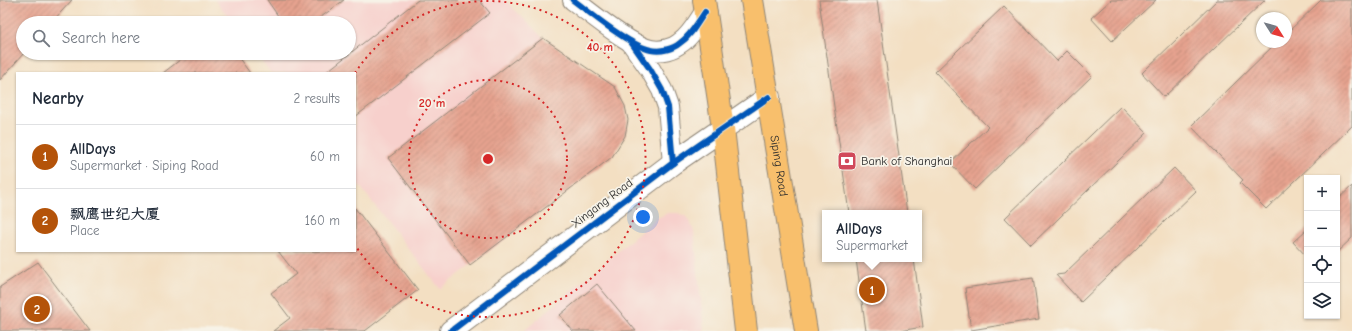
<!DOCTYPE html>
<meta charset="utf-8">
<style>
body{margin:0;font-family:"Comic Neue","LXGW WenKai TC",sans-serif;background:#f2f2f3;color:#1f2937}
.controls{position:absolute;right:12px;bottom:12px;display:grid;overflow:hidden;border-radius:0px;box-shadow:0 1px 3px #0004}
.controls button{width:36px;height:36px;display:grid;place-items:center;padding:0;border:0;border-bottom:1px solid #e0e1e3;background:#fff;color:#1f2937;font:20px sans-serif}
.compass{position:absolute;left:1256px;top:12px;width:36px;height:36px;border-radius:50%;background:#fff;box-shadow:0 1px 3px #0004;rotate:127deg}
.you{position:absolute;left:643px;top:217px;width:14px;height:14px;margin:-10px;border:3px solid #fff;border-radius:50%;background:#1a73e8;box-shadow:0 0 0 6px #1a73e833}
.badge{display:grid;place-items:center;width:26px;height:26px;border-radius:50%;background:#b45309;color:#fff;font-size:13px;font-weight:700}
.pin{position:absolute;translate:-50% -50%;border:2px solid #fff;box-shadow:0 1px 4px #0006}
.popup{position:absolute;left:822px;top:210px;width:100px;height:52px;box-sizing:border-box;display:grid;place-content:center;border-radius:0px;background:#fff;filter:drop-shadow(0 1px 3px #0005);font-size:13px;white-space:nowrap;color:#747a83}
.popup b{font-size:15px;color:#1f2937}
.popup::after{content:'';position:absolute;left:50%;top:100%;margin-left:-8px;border:8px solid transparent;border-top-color:#fff}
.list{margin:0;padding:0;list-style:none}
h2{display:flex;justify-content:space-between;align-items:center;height:52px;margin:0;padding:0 16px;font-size:17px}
h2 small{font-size:13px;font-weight:400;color:#747a83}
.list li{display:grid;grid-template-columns:26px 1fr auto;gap:12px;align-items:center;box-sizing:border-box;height:64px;padding:0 16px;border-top:1px solid #e0e1e3}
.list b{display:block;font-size:15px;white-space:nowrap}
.list p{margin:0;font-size:13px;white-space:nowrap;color:#747a83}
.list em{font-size:13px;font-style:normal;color:#747a83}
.icon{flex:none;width:22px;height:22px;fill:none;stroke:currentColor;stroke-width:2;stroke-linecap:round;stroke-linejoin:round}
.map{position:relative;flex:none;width:1352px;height:331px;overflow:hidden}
.search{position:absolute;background:#fff;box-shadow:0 1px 3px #0004;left:16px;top:16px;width:340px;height:44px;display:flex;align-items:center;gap:10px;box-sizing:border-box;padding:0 14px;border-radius:22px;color:#747a83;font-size:15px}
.panel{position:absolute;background:#fff;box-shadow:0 1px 3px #0004;left:16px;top:72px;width:340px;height:180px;border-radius:0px}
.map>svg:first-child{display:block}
.built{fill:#f7d0cc}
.building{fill:url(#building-hatch)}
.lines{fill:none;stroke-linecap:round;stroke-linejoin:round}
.minor-casing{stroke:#8f8576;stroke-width:22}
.tertiary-casing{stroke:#8f8576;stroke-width:24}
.primary-casing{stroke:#8f8576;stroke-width:24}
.minor{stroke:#fff;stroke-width:20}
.tertiary{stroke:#fff;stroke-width:22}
.primary{stroke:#f8bf6c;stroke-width:22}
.cycleway-casing{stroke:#f7f3e8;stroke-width:8}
.cycleway{stroke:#0057b8;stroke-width:6}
.ring{fill:none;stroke:#d62828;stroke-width:2;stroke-dasharray:2 4}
.labels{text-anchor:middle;stroke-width:3.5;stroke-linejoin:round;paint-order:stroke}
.poi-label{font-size:12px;fill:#2b2b2b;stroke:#f7f3e8;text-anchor:start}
.street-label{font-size:12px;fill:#2b2b2b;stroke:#f7f3e8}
.centre{fill:#d62828;stroke:#f7f3e8;stroke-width:2}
.ring-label{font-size:12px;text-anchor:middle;font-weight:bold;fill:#d62828;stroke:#f7f3e8;stroke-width:3.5;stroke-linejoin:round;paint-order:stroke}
</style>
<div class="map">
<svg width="1352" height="331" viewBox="0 0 1352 331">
<defs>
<pattern id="building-hatch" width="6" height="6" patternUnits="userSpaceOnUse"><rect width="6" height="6" fill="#e6a38f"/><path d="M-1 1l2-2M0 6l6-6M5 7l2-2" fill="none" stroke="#bb8575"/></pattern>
</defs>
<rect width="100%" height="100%" fill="#f7f3e8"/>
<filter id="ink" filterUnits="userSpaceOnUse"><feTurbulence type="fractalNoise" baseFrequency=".025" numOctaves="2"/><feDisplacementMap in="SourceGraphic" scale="8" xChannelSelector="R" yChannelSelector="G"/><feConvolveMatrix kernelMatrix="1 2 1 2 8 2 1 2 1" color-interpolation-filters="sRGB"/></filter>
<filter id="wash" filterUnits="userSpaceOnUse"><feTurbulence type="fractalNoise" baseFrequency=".012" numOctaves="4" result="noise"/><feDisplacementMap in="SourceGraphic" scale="16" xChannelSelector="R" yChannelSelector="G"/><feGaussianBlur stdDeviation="0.9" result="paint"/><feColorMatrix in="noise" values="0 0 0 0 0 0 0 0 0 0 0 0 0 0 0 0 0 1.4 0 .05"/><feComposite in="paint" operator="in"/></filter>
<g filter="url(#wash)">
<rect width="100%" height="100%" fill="#f3dfc2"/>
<g class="built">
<polygon points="215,0 505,0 543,38 615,87 625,106 628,120 625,136 612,157 440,289 355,180 355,73 271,73 256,53 349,53 349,23 233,23"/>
<polygon points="668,213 678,213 685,216 690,221 694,232 704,331 524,331 657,218"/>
</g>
<g id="blocks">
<g class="building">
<polygon points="0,0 72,0 51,23 23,23 23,53 24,53 0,80"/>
<polygon points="267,0 344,0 313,23 283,23"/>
<polygon points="418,0 479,0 490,13 355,117 355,73 325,73"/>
<polygon points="819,0 877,0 907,213 849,213"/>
<polygon points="1111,0 1156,0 1112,41 1091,18"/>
<polygon points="1217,0 1265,0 1164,97 1142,73"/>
<polygon points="1321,0 1352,0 1352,126 1266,209 1240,183 1243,180 1191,126 1277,42 1286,42 1286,34"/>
<polygon points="1004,6 1057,61 1067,51 1092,76 975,189 950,163 988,127 935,72"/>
<polygon points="543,38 615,87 625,106 628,120 625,136 612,157 470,265 388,158"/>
<polygon points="189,53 235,53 250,73 163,73"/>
<polygon points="1121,106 1147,133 1031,245 1005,218"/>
<polygon points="1174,168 1196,191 1081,302 1056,275 1064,274"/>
<polygon points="1352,186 1352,238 1337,252 1337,200"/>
<polygon points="355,208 418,290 365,331 273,331 290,318 271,293 296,274 278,251 355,251"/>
<polygon points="1307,229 1307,257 1293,242"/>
<polygon points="856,259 914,259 923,327 899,331 866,331"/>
<polygon points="38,262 90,331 0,331 0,287"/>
<polygon points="1033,278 1039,319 971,330 965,288"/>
<polygon points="597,284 636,331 573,331 560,315"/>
</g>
</g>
</g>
<g filter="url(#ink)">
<use href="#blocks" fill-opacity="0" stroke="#8f8576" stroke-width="1"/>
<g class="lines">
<g class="minor-casing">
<g id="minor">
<path d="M573 0C592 14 630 46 651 50 661 52 673 49 680 43 691 36 698 22 705 12"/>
<polyline points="631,42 650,69 662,90 668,107 673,163"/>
</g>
</g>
<g class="tertiary-casing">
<polyline id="tertiary" points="451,331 673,163 769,97"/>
</g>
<g class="primary-casing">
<g id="primary">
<polyline points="704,0 723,128 746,331"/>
<path id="s1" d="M752 0 806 331"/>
</g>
</g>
<use href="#minor" class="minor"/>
<use href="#tertiary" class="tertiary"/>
<use href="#primary" class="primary"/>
<g class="cycleway-casing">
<g id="cycleway">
<path d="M573 0C592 14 630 46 651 50 661 52 673 49 680 43 691 36 698 22 705 12"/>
<polyline points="631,42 650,69 662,90 668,107 673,163"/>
<polyline points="451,331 673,163 769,97"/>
</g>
</g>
<use href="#cycleway" class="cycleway"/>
</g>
</g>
<g class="ring">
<circle cx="488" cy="159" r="79"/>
<path d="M355 73A158 158 0 1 1 355 245"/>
</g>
<defs>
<g id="bank-square" transform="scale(1)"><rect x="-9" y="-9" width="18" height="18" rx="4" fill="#d1495b" stroke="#f7f3e8"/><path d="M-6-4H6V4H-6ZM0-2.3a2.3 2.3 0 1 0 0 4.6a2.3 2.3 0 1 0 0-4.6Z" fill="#fff"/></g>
</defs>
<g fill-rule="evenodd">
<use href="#bank-square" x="847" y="161"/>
</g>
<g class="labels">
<g class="poi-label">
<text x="861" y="165">Bank of Shanghai</text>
</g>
<g class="street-label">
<text dy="4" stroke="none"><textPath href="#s1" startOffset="168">Siping Road</textPath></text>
<text transform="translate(602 203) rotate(-37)" y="4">Xingang Road</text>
</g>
</g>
<circle cx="488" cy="159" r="6" class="centre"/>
<g class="ring-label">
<text x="600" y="51">40 m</text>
<text x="432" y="107">20 m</text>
</g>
</svg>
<div class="controls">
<button>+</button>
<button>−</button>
<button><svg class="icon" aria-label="locate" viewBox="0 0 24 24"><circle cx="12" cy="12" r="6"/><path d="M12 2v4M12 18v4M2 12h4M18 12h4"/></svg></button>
<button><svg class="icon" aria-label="layers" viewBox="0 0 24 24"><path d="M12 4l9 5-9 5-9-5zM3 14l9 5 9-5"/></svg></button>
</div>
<svg class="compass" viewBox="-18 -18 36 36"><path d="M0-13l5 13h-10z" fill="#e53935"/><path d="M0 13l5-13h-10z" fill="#747a83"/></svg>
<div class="you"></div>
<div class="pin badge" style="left:872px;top:290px">1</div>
<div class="popup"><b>AllDays</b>Supermarket</div>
<div class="pin badge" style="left:37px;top:309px">2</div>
<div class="search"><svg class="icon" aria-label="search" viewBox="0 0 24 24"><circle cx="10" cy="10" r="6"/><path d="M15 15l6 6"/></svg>Search here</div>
<section class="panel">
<h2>Nearby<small>2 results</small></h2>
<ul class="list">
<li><span class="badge">1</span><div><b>AllDays</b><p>Supermarket · Siping Road</p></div><em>60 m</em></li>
<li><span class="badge">2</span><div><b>飘鹰世纪大厦</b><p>Place</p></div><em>160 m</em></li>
</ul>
</section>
</div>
